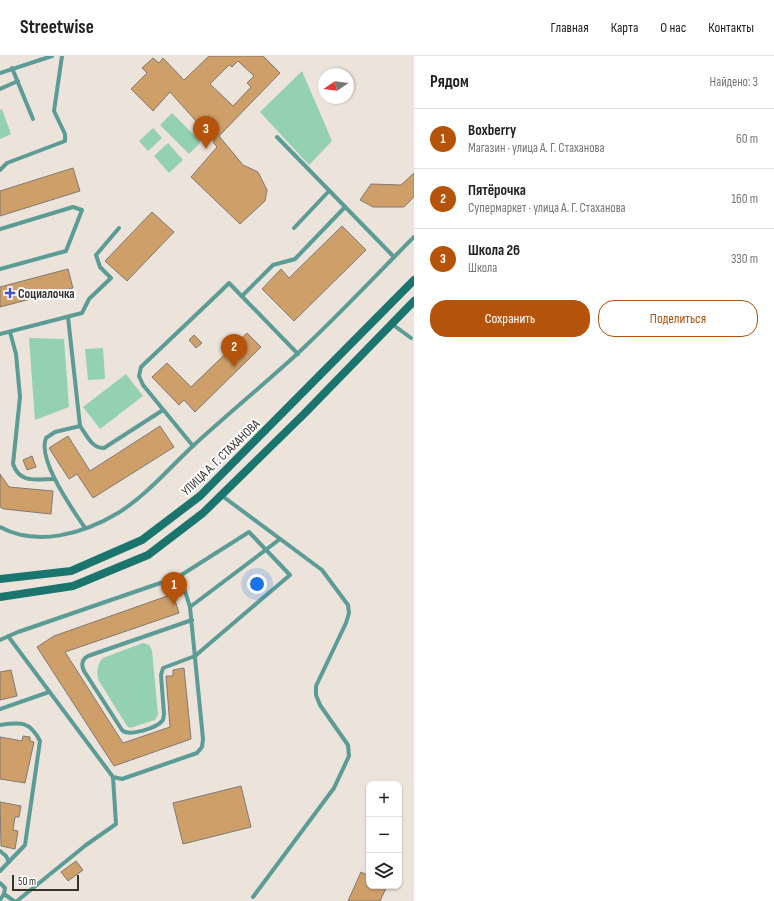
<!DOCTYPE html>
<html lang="ru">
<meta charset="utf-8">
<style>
body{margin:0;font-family:"Sofia Sans Condensed",sans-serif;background:#f2f2f2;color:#222}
.controls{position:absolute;right:12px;bottom:12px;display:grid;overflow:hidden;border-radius:8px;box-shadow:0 1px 3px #0004}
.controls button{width:36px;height:36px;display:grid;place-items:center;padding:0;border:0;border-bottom:1px solid #e0e0e0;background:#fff;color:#222;font:20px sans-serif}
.compass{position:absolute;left:318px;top:12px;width:36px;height:36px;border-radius:50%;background:#fff;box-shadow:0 1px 3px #0004;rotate:257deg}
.scale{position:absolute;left:12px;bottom:10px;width:67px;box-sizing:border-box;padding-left:4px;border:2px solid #36332f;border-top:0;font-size:11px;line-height:14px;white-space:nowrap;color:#36332f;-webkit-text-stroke:3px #fff;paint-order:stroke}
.you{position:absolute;left:257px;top:528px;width:14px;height:14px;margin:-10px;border:3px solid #fff;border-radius:50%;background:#1a73e8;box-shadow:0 0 0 6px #1a73e833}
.badge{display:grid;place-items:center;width:26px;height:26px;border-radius:50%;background:#b45309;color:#fff;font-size:13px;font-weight:700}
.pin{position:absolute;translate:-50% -33px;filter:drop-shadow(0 1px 2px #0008)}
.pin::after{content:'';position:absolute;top:21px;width:14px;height:12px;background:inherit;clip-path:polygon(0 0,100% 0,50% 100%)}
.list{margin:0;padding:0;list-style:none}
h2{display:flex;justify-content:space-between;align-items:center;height:52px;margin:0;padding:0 16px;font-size:17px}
h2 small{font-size:13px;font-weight:400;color:#767676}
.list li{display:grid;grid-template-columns:26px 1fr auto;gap:12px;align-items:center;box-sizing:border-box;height:60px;padding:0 16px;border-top:1px solid #e0e0e0}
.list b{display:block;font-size:15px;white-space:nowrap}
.list p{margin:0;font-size:13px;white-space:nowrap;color:#767676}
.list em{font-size:13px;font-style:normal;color:#767676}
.actions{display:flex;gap:8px;padding:12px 16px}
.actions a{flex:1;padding:9px 0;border:1px solid #b45309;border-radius:16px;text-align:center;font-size:14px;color:#b45309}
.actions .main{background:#b45309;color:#fff}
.icon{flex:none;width:22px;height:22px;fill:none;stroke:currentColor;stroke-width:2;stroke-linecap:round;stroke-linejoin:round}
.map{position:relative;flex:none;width:414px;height:845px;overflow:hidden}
header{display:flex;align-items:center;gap:24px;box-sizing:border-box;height:56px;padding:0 20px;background:#fff;border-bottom:1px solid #e0e0e0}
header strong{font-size:19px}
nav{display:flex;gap:22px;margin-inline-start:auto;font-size:14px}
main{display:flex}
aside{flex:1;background:#fff}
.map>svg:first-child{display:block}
.green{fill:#93d1b2}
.building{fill:#cf9f6a;stroke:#817971;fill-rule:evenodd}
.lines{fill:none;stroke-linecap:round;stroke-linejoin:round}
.service{stroke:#5b9c97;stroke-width:4}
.secondary{stroke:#1a756f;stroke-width:8}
.poi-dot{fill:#4251c5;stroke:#fff;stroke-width:1.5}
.labels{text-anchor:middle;stroke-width:4;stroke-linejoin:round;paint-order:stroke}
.poi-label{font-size:13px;font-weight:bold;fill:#36332f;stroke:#fff;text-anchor:start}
.street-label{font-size:13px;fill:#36332f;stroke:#fff}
</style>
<header>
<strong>Streetwise</strong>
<nav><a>Главная</a><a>Карта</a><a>О нас</a><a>Контакты</a></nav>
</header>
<main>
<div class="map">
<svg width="414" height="845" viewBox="0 0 414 845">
<rect width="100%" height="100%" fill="#ece3da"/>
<g class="green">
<polygon points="302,15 332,85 309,109 260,56"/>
<polygon points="2,53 11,78 0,83 0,54"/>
<polygon points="172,57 201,86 189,98 160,69"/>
<polygon points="153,72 162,82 148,95 139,85"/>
<polygon points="168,87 183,104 169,117 154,100"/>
<polygon points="29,282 64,283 69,351 35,364"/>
<polygon points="103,292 105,323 88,324 85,293"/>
<polygon points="126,318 143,340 100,373 83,351"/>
<path d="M143 587 149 589 152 594 158 659 155 664 130 672 127 670 99 625C96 618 97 607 103 602Z"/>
</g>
<g class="building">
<path d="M209 0H263L280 17 219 80 243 109 258 116 267 134 265 145 240 168 191 121 217 91 213 86 215 83 208 76 205 75 170 36 153 55 131 33 147 17 142 12 153 2 159 7 163 2 184 24ZM238 5 254 20 247 27 251 31 233 50 210 28 229 9 232 11Z"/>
<polygon points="73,112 80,135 0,160 0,135"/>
<polygon points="414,117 414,141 404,151 373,151 360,144 371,128 401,129"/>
<polygon points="152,156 174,176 127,225 105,205"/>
<polygon points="342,170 366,194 294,265 262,233 281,213 289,222"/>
<polygon points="68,213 73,232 0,251 0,231"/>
<polygon points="247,277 261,291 195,356 184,344 179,349 152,321 167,307 191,331"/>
<polygon points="194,279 202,287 196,292 189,284"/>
<polygon points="160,370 174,391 93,442 77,418 69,423 49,392 68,380 90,415"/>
<polygon points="32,400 36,411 27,414 23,404"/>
<polygon points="0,418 9,431 53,435 51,458 4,453 0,451"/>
<polygon points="173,538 179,557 65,596 123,687 170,671 166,620 173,620 173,614 184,612 191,683 114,710 37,591 54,580"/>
<polygon points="11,614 17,640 0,644 0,616"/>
<polygon points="23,680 30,681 30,685 34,686 25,727 0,723 0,681 22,685"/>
<polygon points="241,730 251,771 183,788 173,747"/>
<polygon points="0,746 21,750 19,761 15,761 13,774 18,775 15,793 1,790"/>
<polygon points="76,805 83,814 68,825 61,816"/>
<polygon points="361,816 369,820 369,830 387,830 380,845 348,845"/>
</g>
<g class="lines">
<g class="service">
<polyline points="12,12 33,63"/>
<polyline points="0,17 52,0"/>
<polyline points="0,33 18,25"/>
<polyline points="277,81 394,201"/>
<polyline points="0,114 7,107 65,85 65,78 54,55 62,0"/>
<polyline points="294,172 329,135"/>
<polyline points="0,173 73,151 82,154 66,195 0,213"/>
<polyline points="242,240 273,209 295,203 345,151"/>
<polyline points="68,261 80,370"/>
<polyline points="392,268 411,282"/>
<path d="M10 276 16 298 20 341 13 408C20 428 36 423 54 423"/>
<polyline points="0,278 82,257 89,243 111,222 100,211 96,199 119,172"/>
<polyline points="193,390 143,329 139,320 141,311 221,235 229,227 298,298"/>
<polyline points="221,439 322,514 348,549 349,557 346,567 316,630 316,639 320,649 348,689 349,700 334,732 253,841"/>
<path d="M0 471C37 491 83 478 118 457 147 439 169 412 194 389 228 358 263 329 296 299 337 261 375 220 414 181"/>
<path d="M85 472C73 454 37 404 46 382L55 376 80 370C86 378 92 393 104 392L163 354"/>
<path d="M175 523 249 476 290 519 195 600 163 612 161 619 164 658 163 664C157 672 129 681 122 674L84 615C81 609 82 603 88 600L192 564"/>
<polyline points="190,551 280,483"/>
<polyline points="0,584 18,576 172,523 178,524 183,529 190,551 203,683 202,691 197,697 122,723 113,721 8,580"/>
<polyline points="0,653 49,636"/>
<path d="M0 669C21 666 30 665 40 685L25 789 0 815"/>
<polyline points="0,795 6,800 9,806"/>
<polyline points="0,827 5,832 4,838 14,845"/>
<polyline points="0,844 4,838"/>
<polyline points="17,845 86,789 116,768 113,721"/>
</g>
<g class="secondary">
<polyline points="0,523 71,515 142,484 200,440 414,224"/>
<polyline points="0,541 73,530 148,499 203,457 304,358 414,245"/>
</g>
</g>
<path class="poi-dot" d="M8 231h4v4h4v4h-4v4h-4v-4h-4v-4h4z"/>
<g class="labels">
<g class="poi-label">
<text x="18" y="242">Социалочка</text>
</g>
<g class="street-label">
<text transform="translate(220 401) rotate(-44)" y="5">УЛИЦА А. Г. СТАХАНОВА</text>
</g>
</g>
</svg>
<div class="controls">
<button>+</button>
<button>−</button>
<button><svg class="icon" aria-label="layers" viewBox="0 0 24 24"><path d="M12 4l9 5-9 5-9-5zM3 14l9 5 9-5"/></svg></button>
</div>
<svg class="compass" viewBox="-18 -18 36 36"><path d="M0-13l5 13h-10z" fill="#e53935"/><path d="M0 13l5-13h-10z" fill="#767676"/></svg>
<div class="scale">50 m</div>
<div class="you"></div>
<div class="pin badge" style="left:174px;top:549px">1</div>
<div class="pin badge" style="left:234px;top:311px">2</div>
<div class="pin badge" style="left:206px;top:93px">3</div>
</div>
<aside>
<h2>Рядом<small>Найдено: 3</small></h2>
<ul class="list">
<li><span class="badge">1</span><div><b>Boxberry</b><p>Магазин · улица А. Г. Стаханова</p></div><em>60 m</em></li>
<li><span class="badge">2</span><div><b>Пятёрочка</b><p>Супермаркет · улица А. Г. Стаханова</p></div><em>160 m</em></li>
<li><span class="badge">3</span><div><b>Школа 26</b><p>Школа</p></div><em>330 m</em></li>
</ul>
<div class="actions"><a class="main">Сохранить</a><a>Поделиться</a></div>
</aside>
</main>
